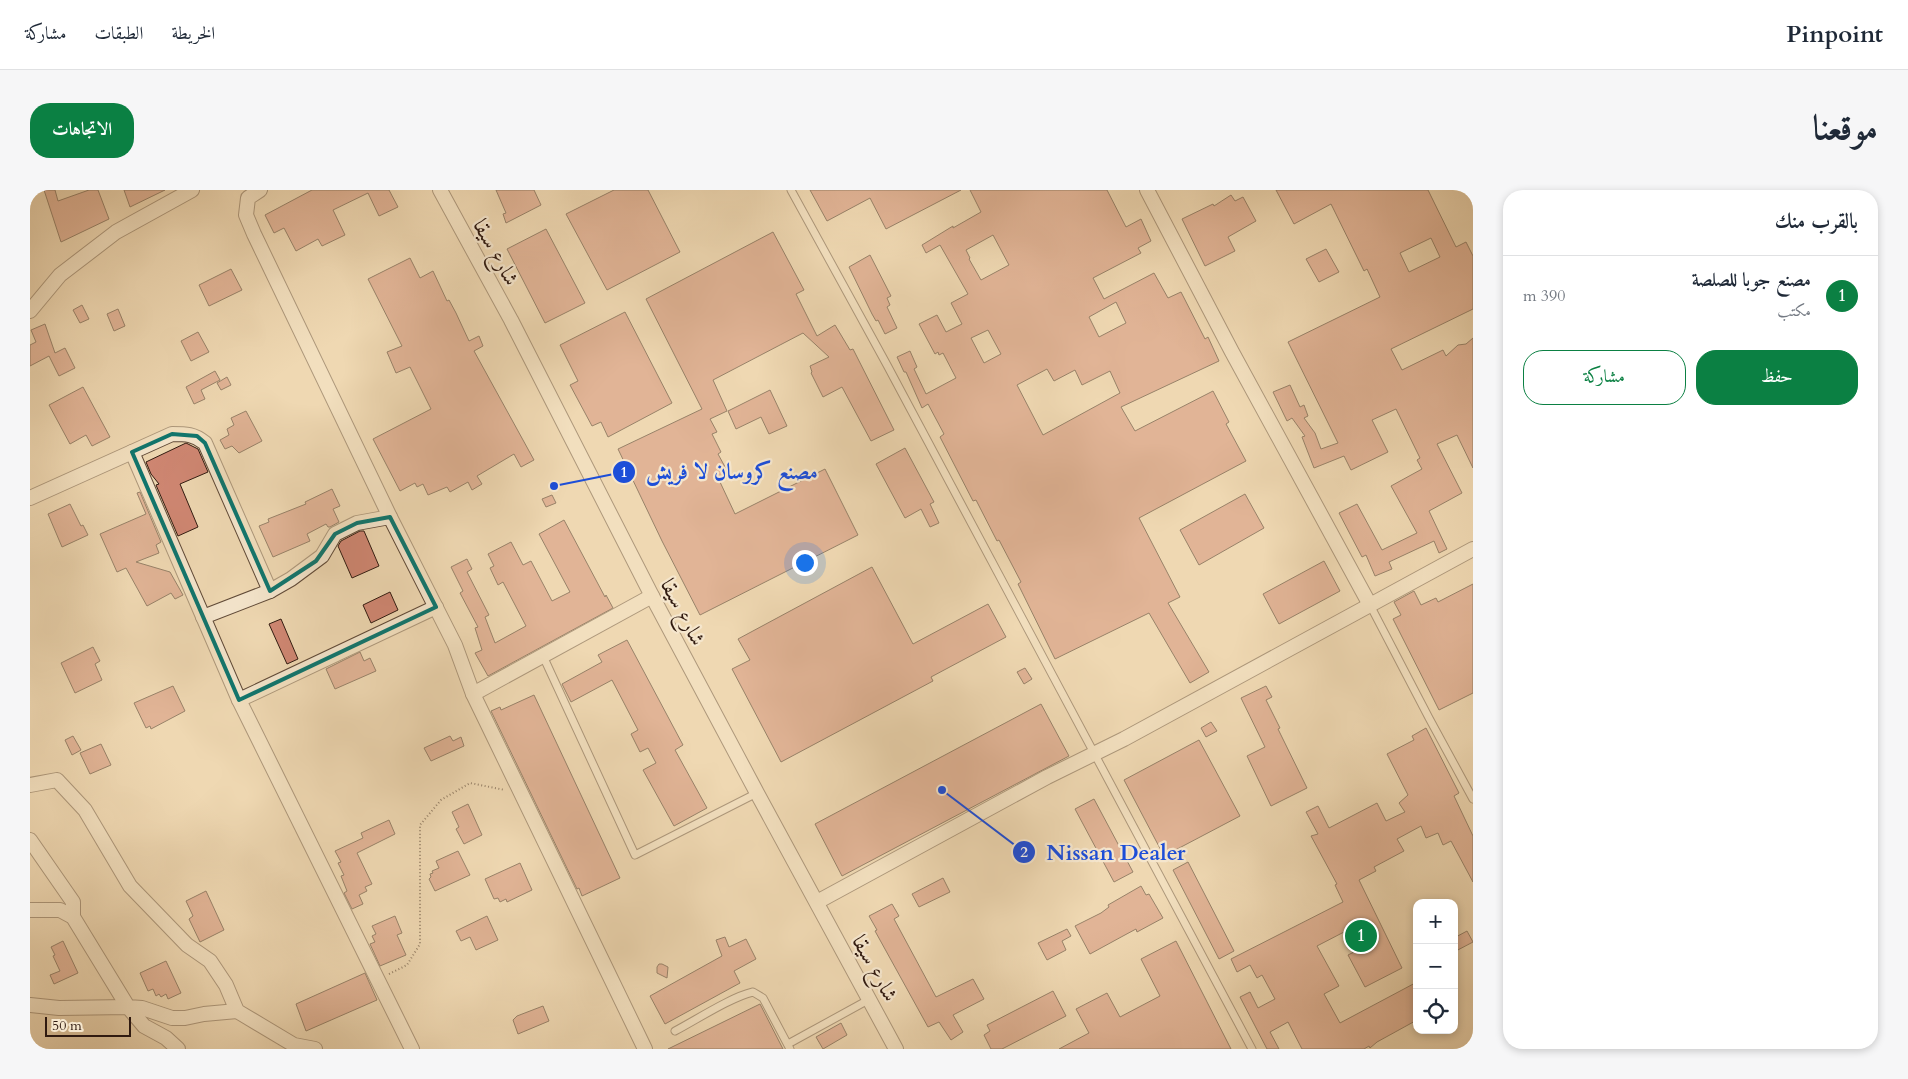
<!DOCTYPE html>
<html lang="ar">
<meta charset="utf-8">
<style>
body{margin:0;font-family:Cardo,Amiri,serif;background:#f6f6f7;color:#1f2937;direction:rtl}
.controls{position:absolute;right:15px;bottom:15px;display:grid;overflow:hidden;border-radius:10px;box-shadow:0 2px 8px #0003}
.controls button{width:45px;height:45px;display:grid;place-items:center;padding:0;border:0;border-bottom:1px solid #e0e1e3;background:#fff;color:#1f2937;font:25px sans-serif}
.scale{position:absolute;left:15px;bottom:12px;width:86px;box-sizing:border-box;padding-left:5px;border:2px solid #301a10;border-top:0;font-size:14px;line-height:18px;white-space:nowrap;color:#301a10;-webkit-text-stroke:4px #f5e6cd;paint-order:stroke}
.you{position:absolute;left:774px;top:372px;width:18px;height:18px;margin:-12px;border:4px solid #fff;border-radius:50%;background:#1a73e8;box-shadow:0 0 0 8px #1a73e833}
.badge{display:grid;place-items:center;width:32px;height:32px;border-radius:50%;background:#0b8043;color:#fff;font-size:16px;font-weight:700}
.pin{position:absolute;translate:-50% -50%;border:2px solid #fff;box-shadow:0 1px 5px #0006}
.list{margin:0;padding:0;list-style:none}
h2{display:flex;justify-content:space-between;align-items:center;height:65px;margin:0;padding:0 20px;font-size:21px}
h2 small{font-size:16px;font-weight:400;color:#747a83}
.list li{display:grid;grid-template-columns:32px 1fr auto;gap:15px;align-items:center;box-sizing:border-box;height:80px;padding:0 20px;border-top:1px solid #e0e1e3}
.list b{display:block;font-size:19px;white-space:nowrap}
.list p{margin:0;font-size:16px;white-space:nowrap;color:#747a83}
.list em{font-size:16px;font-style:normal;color:#747a83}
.actions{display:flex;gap:10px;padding:15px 20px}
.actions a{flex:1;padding:11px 0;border:1px solid #0b8043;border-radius:20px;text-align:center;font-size:18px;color:#0b8043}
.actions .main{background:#0b8043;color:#fff}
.icon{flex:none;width:28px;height:28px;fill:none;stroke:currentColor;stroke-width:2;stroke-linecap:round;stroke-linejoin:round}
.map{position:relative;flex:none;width:1443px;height:859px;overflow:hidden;direction:ltr;border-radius:20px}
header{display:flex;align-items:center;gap:30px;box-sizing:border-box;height:70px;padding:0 25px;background:#fff;border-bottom:1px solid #e0e1e3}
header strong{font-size:24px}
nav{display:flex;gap:28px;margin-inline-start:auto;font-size:18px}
.intro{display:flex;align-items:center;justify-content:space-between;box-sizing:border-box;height:120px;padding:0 30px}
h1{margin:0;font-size:35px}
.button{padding:12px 22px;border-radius:20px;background:#0b8043;color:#fff;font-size:18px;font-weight:700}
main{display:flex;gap:30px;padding:0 30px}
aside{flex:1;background:#fff;border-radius:20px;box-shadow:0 2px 8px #0003}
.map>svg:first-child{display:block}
.building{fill:#d08773;stroke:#301a10;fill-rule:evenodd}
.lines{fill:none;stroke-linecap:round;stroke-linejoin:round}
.service-casing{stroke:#604a38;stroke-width:9}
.minor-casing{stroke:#604a38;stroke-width:16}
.path{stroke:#301a10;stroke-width:2;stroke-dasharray:1 2.5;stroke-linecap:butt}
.service{stroke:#f5e6cd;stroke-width:7}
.minor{stroke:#f5e6cd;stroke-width:14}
.marked{fill:none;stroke:#0f766e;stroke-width:4;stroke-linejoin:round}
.labels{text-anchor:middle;stroke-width:4.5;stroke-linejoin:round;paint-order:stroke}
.street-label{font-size:21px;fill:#301a10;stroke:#f5e6cd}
.leader{fill:none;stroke:#1d4ed8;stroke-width:2}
.callout-dot{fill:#1d4ed8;stroke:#f5e6cd;stroke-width:2}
.mark-label{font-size:15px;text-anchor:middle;font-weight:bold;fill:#fff}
.callout-label{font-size:22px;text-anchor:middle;font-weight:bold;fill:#1d4ed8;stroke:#f5e6cd;stroke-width:4.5;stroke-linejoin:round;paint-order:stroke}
</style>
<header>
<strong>Pinpoint</strong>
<nav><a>الخريطة</a><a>الطبقات</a><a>مشاركة</a></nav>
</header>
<div class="intro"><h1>موقعنا</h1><a class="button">الاتجاهات</a></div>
<main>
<aside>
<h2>بالقرب منك<small></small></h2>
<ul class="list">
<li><span class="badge">1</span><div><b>مصنع جوبا للصلصة</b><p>مكتب</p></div><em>390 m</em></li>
</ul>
<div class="actions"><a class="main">حفظ</a><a>مشاركة</a></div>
</aside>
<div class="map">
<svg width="1443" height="859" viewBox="0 0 1443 859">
<rect width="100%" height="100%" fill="#efd8b2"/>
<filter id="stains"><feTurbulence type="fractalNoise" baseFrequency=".004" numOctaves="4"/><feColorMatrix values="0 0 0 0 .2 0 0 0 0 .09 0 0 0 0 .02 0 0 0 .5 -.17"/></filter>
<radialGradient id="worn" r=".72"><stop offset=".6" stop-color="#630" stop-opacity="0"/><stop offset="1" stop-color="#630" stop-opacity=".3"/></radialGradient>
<g class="building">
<polygon points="14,0 25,0 28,11 59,0 68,0 79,29 31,52"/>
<polygon points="94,0 135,0 100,17"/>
<polygon points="282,0 359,0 368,17 349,26 338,3 303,20 315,45 292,56 288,49 266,61 254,38 244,43 235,25"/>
<polygon points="466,0 504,0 511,15 476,33 473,24 476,23"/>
<polygon points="584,0 618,0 650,62 577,100 536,24"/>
<polygon points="780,0 931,0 856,39 840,8 797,31"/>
<path d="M940 0H1077L1096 37 1111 29 1121 51 1108 58 1111 63 1063 88 1074 109 1124 83 1138 108 1151 102 1175 149 1178 147 1189 171 1091 217 1105 241 1183 201 1199 232 1196 234 1216 271 1109 328 1150 407 1138 413 1179 482 1160 493 1119 423 1025 469 988 394 991 392 969 350 967 351 946 310 943 311 910 247 914 244 898 214 892 218 876 182H874L867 167 880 161 887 177 884 179 896 204 926 188 913 163 909 165 908 162 905 164 889 134 907 125 916 142 932 134 921 113 938 104 910 55 896 63 892 55 923 36V38L951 22ZM963 45 979 75 951 90 939 69 940 68 936 60ZM1086 112 1096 133 1069 147 1059 127ZM958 140 971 164 954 173 941 148ZM1017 179 1024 191 1045 180 1052 195 1080 181 1090 203 1013 245 987 195Z"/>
<path d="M1246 0H1398L1426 57 1436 52 1443 66V119L1361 159 1372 180 1413 160 1416 166 1428 155 1436 154 1443 148V278L1427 245 1407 254 1432 303 1399 321 1417 359 1409 363 1404 351 1359 372 1362 379 1345 386 1336 365 1332 367 1309 323 1327 314 1352 360 1387 343 1361 296 1392 279 1387 270 1390 268 1366 219 1342 230 1358 262 1321 280 1314 266 1284 278 1272 247 1275 246 1262 228 1257 231 1243 202 1260 195 1270 217 1274 215 1278 226 1274 228 1285 243 1291 259 1308 253 1258 152 1350 107 1337 79 1334 81 1301 14 1264 34ZM1401 48 1410 67 1379 82 1370 63Z"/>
<polygon points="1201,5 1205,11 1213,7 1226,31 1198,47 1205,61 1175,76 1152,29 1183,14 1184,16"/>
<polygon points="516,39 555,113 515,133 477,59"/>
<polygon points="743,42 774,100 766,104 787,146 805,135 820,160 823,159 864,240 841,251 812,197 793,207 781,183 782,182 780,176 799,167 773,143 683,190 697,221 680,229 687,242 682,244 691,262 688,264 700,286 690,292 705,324 795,279 828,345 670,425 632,351 588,259 672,219 616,109"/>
<polygon points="1296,59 1309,82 1289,92 1276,69"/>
<polygon points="840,65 861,106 857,108 860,115 857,117 867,138 855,144 848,130 846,131 842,124 819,77"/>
<polygon points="380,68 390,88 403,81 417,111 419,110 426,123 439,151 449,146 453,156 444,161 504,270 491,277 484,264 447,286 452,294 442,300 438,292 420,302 417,297 398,305 393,294 387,297 385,293 370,301 343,249 401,219 380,177 366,183 357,162 372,156 338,89"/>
<polygon points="201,79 212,100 179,116 169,95"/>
<polygon points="52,115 59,129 50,133 43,120"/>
<polygon points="88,119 95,136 84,141 77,124"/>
<polygon points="595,122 642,213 578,247 571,232 562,236 540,195 548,191 530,155"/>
<polygon points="15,134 25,163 35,158 45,178 29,186 19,166 0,176 0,155 6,152 1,140"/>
<polygon points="168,142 179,162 161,171 151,151"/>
<polygon points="185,181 190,190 171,200 175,209 164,214 156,197"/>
<polygon points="197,187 201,195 191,200 187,193"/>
<polygon points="53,197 80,247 62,256 56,245 40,254 19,215"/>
<polygon points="740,200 757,236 739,244 731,227 706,239 698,221"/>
<polygon points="216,221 232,251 209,263 202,256 195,259 190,250 199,245 197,239 204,235 201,228"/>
<polygon points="156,253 168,259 178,282 150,294 168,337 148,346 126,295 129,294 121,284 116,272"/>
<polygon points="875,258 904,312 900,314 909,333 900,337 891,319 875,328 846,274"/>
<polygon points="302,299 310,316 303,319 309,332 300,337 298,337 296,334 277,344 280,351 243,367 229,336 239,332 238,329 276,314 275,312"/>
<polygon points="110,302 131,352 126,355 129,363 106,372 140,382 153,405 145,409 141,403 117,416 96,378 87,382 70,344 116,324 107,303"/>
<polygon points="1215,304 1234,338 1169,375 1150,340"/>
<polygon points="522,305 526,313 516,317 512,309"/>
<polygon points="40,314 51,336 53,335 58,345 32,357 18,324"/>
<polygon points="534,330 575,407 576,405 583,418 458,486 445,463 452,460 445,438 448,437 430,403 433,401 421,377 437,369 442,379 437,382 459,425 455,427 465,453 496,436 473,392 468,395 460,378 464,376 458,364 481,352 493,375 501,371 522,411 540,402 509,344"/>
<polygon points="330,341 334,341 349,376 322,388 308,356 311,351"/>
<polygon points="1294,371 1310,401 1249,434 1233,404"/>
<polygon points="842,377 883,454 958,414 976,447 901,487 903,491 751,572 702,479 720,470 708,449"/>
<polygon points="1443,394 1443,503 1409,520 1363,429 1371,425 1364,412 1384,401 1391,415 1406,408 1408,412"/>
<polygon points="360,402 368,420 341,433 333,415"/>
<polygon points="251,429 268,469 257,474 239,434"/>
<polygon points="597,450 653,555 645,560 677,618 644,636 613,580 626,573 618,558 610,562 601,544 608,540 582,490 541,512 532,494 572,472 568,465"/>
<polygon points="63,457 70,471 65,474 72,490 45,503 31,473"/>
<polygon points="330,462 334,471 340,468 346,481 305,499 296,479"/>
<polygon points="995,478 1002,489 994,494 987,482"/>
<polygon points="143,496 155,521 121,539 120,536 116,538 104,513"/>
<polygon points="1236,496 1242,507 1236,510 1250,538 1248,539 1277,598 1241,616 1217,566 1235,557 1211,508"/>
<polygon points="504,505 590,688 552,706 549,698 547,699 461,521 470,517 471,520"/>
<polygon points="1011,514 1039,566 812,686 785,634"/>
<polygon points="1181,532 1187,541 1176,547 1171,538"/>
<polygon points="1396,538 1429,603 1424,606 1443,646 1443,692 1421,651 1413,655 1408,643 1396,648 1391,636 1367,649 1374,661 1344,677 1346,681 1329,690 1372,778 1335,797 1318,765 1324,762 1314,742 1287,756 1309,796 1294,804 1310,833 1387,792 1387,830 1347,852 1340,858 1339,856 1334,859 1272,859 1258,832 1240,842 1249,859 1237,859 1210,807 1220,802 1228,818 1245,809 1232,785 1227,788 1220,775 1207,782 1201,769 1313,712 1305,695 1307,694 1281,646 1288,644 1276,622 1288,616 1299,638 1347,613 1356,631 1375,622 1369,613 1378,605 1357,564 1384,550 1382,546"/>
<polygon points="43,546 51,560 42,565 35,550"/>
<polygon points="420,546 423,551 431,547 434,556 401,571 394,558"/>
<polygon points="1169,550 1210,626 1134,666 1094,590"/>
<polygon points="71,554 81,575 60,584 50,563"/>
<polygon points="1064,609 1103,682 1084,692 1045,619"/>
<polygon points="438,614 452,645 434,654 426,639 429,637 422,622"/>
<polygon points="359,630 365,644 327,663 342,694 335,697 337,701 329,705 333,714 322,719 314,703 317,701 311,686 314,685 308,673 311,672 305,661 333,648 331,643"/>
<polygon points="428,661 440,685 405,701 399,689 401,687 400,684 403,683 402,681 409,678 406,671"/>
<polygon points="1158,672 1204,761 1189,769 1143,680"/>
<polygon points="490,673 502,700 477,712 476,709 470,712 468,708 464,709 455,689"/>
<polygon points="913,688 920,702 889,717 882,704"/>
<polygon points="1111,696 1116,705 1119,704 1133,728 1107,742 1106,739 1093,746 1060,764 1045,736 1071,723 1079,717 1078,715"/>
<polygon points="176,701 194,740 170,752 159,729 163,726 156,711"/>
<polygon points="862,714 869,726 864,729 906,807 943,789 954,809 923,825 933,842 921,850 909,832 898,837 845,741 847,740 839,726"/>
<polygon points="365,726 372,743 367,745 376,765 350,776 340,754 345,752 342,746 346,744 342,736"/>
<polygon points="457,726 468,750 446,760 440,747 431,751 426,741"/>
<polygon points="1037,739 1041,746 1032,751 1036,760 1017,770 1008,753"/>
<polygon points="1437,741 1443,752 1424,762 1424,748"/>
<polygon points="695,747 699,757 716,749 726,769 704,781 710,793 635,834 620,806 692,766 686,750"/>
<polygon points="33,751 48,783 24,794 20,785 30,781 23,766 25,765 21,757"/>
<polygon points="1146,751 1201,859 1029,859 1059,843 1046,819 1077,803 1090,827 1130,806 1111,769"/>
<polygon points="136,771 151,803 138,809 136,804 131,807 129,804 126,806 123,799 118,801 110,783"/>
<polygon points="629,774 632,774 638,777 637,788 627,783 627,777"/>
<polygon points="335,783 347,810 276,841 266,814"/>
<polygon points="1023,801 1036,826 972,859 961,859 954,845 960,841 957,835"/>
<polygon points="730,814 753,859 638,859"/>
<polygon points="513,816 519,831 488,844 483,830 487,826"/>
<polygon points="811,833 817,845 793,859 786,847"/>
</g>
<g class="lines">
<g class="service-casing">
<g id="service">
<polyline points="761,0 857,175 1222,859"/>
<polyline points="1340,415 1399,528 1443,609"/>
<polyline points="513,466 605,665 727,603"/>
<path d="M645 841C666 830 701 807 723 802L733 808 760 859"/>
<polyline points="758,854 840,809"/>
</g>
</g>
<g class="minor-casing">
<g id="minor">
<polyline points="230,0 218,8 216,25 224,44 360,327 425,455 443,504 615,859"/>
<polyline points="410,0 481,130 622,406 727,603 866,859"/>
<polyline points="1117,0 1202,162 1340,415"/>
<polyline points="0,121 30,85 86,42 162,0"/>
<polyline points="102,262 209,510 382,859"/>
<path d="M0 308 142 244C156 244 164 244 175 253L240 401"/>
<polyline points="173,427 240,401 261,389 292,366 305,344 327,333 360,327"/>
<polyline points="443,504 622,406"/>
<polyline points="209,510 406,417"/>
<polyline points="0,595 27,590 55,620 100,696 157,755 180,771 196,795 207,821 264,855 285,859"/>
<polyline points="0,650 43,712 43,727"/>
<polyline points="787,712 1017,587 1094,549 1443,359"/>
<polyline points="0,720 30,720 43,727 98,817 112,818 142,828 155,828 174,824 207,821"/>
<polyline points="0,815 29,818 98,817 114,836 136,848 148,859"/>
</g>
</g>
<polyline class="path" points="359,784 377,775 390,754 390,635 411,610 440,593 475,600"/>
<use href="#service" class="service"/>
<use href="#minor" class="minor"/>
</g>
<path d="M0 0H1443V859H0ZM142 244 167 246 175 253 240 401 286 371 305 344 327 333 360 327 406 417 209 510 102 262Z" fill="#efd8b2" fill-opacity=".55" fill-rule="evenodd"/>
<path class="marked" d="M142 244 167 246 175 253 240 401 286 371 305 344 327 333 360 327 406 417 209 510 102 262Z"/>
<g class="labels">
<g class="street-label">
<text transform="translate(466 62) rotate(61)" y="7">شارع سيقا</text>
<text transform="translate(653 422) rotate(62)" y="7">شارع سيقا</text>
<text transform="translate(845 778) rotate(61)" y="7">شارع سيقا</text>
</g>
</g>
<path class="leader" d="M524 296L594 282M912 600L994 662"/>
<g class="callout-dot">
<circle cx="524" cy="296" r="5"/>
<circle cx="912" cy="600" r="5"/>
<circle cx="594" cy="282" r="12"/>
<circle cx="994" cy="662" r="12"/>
</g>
<g class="mark-label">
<text x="594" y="287">1</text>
<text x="994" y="667">2</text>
</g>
<g class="callout-label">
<text x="702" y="289">مصنع كروسان لا فريش</text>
<text x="1086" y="670">Nissan Dealer</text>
</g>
<rect width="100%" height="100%" filter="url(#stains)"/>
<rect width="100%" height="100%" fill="url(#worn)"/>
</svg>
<div class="controls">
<button>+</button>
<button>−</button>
<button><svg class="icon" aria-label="locate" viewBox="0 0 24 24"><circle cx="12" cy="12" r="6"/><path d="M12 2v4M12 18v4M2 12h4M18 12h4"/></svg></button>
</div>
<div class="scale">50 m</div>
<div class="you"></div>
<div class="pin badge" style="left:1331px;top:746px">1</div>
</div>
</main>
